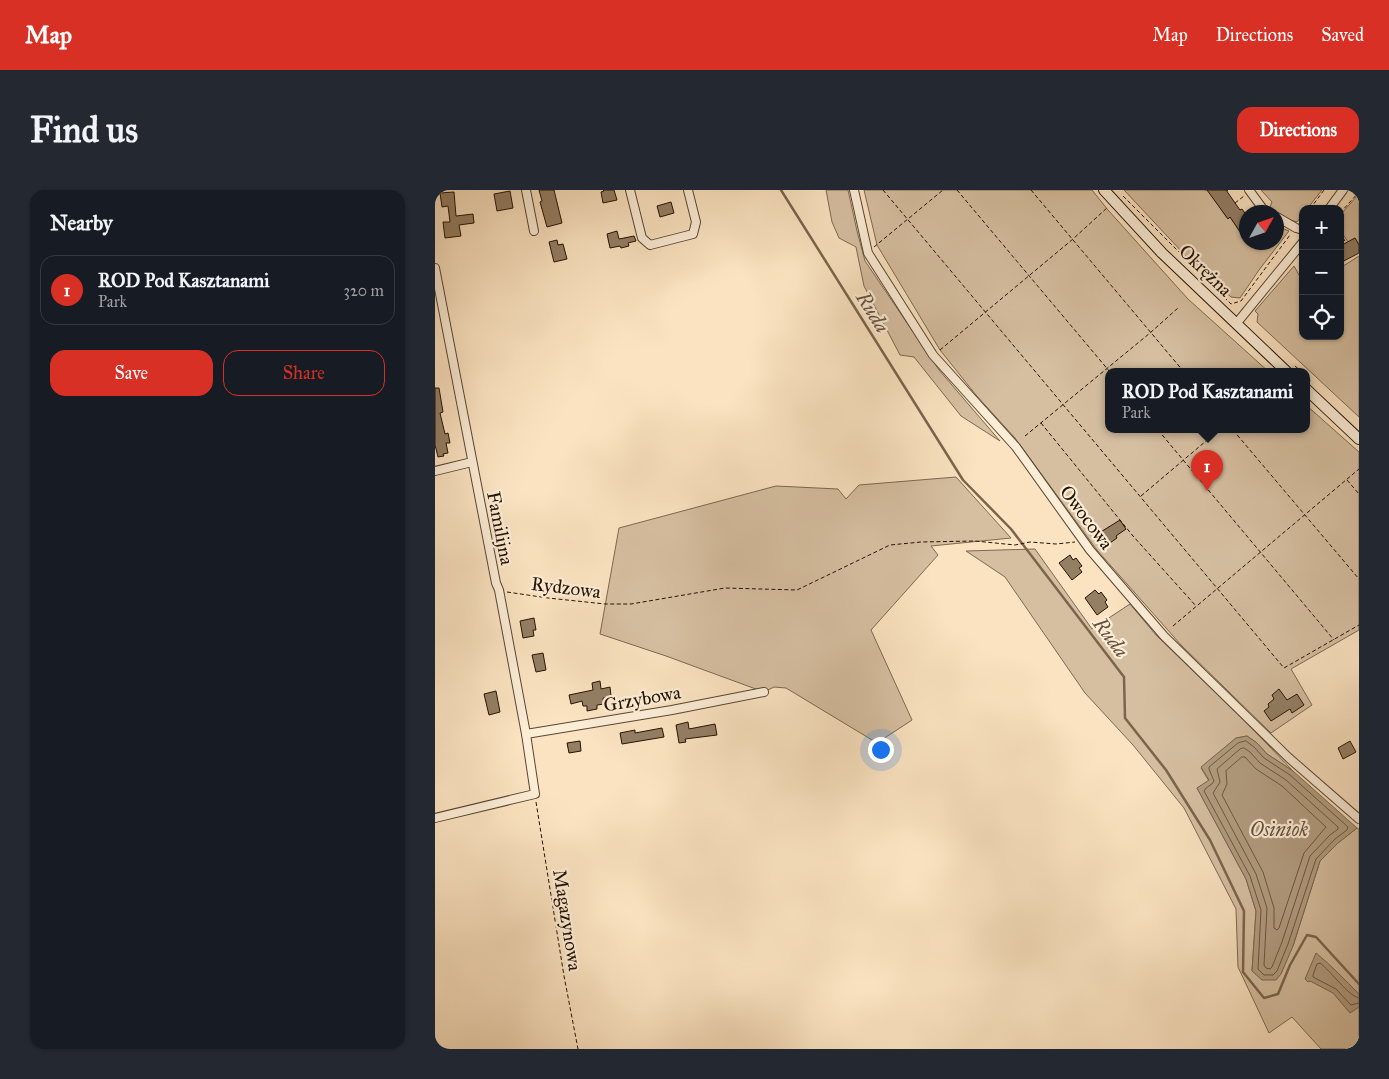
<!DOCTYPE html>
<meta charset="utf-8">
<style>
body{margin:0;font-family:"IM FELL Great Primer",serif;background:#242831;color:#f1f3f6}
.controls{position:absolute;right:15px;top:15px;display:grid;overflow:hidden;border-radius:10px;box-shadow:0 1px 4px #0004}
.controls button{width:45px;height:45px;display:grid;place-items:center;padding:0;border:0;border-bottom:1px solid #363941;background:#171b24;color:#f1f3f6;font:25px sans-serif}
.compass{position:absolute;left:804px;top:15px;width:45px;height:45px;border-radius:50%;background:#171b24;box-shadow:0 1px 4px #0004;rotate:50deg}
.you{position:absolute;left:445px;top:559px;width:18px;height:18px;margin:-12px;border:4px solid #fff;border-radius:50%;background:#1a73e8;box-shadow:0 0 0 8px #1a73e833}
.badge{display:grid;place-items:center;width:32px;height:32px;border-radius:50%;background:#d93025;color:#fff;font-size:16px;font-weight:700}
.pin{position:absolute;translate:-50% -41px;filter:drop-shadow(0 1px 2px #0008)}
.pin::after{content:'';position:absolute;top:26px;width:18px;height:15px;background:inherit;clip-path:polygon(0 0,100% 0,50% 100%)}
.popup{position:absolute;left:670px;top:178px;width:205px;height:65px;box-sizing:border-box;display:grid;place-content:center;border-radius:10px;background:#171b24;filter:drop-shadow(0 1px 4px #0005);font-size:16px;white-space:nowrap;color:#9ea1a6}
.popup b{font-size:19px;color:#f1f3f6}
.popup::after{content:'';position:absolute;left:50%;top:100%;margin-left:-10px;border:10px solid transparent;border-top-color:#171b24}
.list{margin:0;padding:0;list-style:none}
h2{display:flex;justify-content:space-between;align-items:center;height:65px;margin:0;padding:0 20px;font-size:21px}
h2 small{font-size:16px;font-weight:400;color:#9ea1a6}
.list li{display:grid;grid-template-columns:32px 1fr auto;gap:15px;align-items:center;box-sizing:border-box;height:70px;margin:0 10px 10px;padding:0 10px;border:1px solid #363941;border-radius:15px}
.list b{display:block;font-size:19px;white-space:nowrap}
.list p{margin:0;font-size:16px;white-space:nowrap;color:#9ea1a6}
.list em{font-size:16px;font-style:normal;color:#9ea1a6}
.actions{display:flex;gap:10px;padding:15px 20px}
.actions a{flex:1;padding:11px 0;border:1px solid #d93025;border-radius:15px;text-align:center;font-size:18px;color:#d93025}
.actions .main{background:#d93025;color:#fff}
.icon{flex:none;width:28px;height:28px;fill:none;stroke:currentColor;stroke-width:2;stroke-linecap:round;stroke-linejoin:round}
.map{position:relative;flex:none;width:924px;height:859px;overflow:hidden;border-radius:15px}
header{display:flex;align-items:center;gap:30px;box-sizing:border-box;height:70px;padding:0 25px;background:#d93025;color:#fff}
header strong{font-size:24px}
nav{display:flex;gap:28px;margin-inline-start:auto;font-size:18px}
.intro{display:flex;align-items:center;justify-content:space-between;box-sizing:border-box;height:120px;padding:0 30px}
h1{margin:0;font-size:35px}
.button{padding:12px 22px;border-radius:15px;background:#d93025;color:#fff;font-size:18px;font-weight:700}
main{display:flex;gap:30px;padding:0 30px}
aside{flex:1;background:#171b24;border-radius:15px;box-shadow:0 1px 4px #0004}
.map>svg:first-child{display:block}
.green{fill:#d6bfa1;stroke:#7d6852}
.water{fill:#b29c80;stroke:#79654e}
.lines{fill:none;stroke-linecap:round;stroke-linejoin:round}
.shore{stroke:#6b5741;stroke-width:1}
.stream{stroke:#79654e;stroke-width:2.5}
.building{fill:#947f65;stroke:#241202}
.street-casing{stroke:#5a4632;stroke-width:10}
.secondary-casing{stroke:#241202;stroke-width:12}
.path{stroke:#241202;stroke-width:1;stroke-dasharray:4 2.5;stroke-linecap:butt}
.street{stroke:#fcedd7;stroke-width:8}
.secondary{stroke:#fcedd7;stroke-width:10}
.labels{text-anchor:middle;stroke-width:4.5;stroke-linejoin:round;paint-order:stroke}
.street-label{font-size:19px;fill:#241202;stroke:#fcedd7}
.water-label{font-size:20px;font-style:italic;fill:#64503b;stroke:#fcedd7}
</style>
<header>
<strong>Map</strong>
<nav><a>Map</a><a>Directions</a><a>Saved</a></nav>
</header>
<div class="intro"><h1>Find us</h1><a class="button">Directions</a></div>
<main>
<aside>
<h2>Nearby<small></small></h2>
<ul class="list">
<li><span class="badge">1</span><div><b>ROD Pod Kasztanami</b><p>Park</p></div><em>320 m</em></li>
</ul>
<div class="actions"><a class="main">Save</a><a>Share</a></div>
</aside>
<div class="map">
<svg width="924" height="859" viewBox="0 0 924 859">
<rect width="100%" height="100%" fill="#fbe3c1"/>
<filter id="stains"><feTurbulence type="fractalNoise" baseFrequency=".004" numOctaves="4"/><feColorMatrix values="0 0 0 0 .2 0 0 0 0 .09 0 0 0 0 .02 0 0 0 .5 -.17"/></filter>
<radialGradient id="worn" r=".72"><stop offset=".6" stop-color="#630" stop-opacity="0"/><stop offset="1" stop-color="#630" stop-opacity=".3"/></radialGradient>
<g class="green">
<polygon points="391,0 413,0 422,41 430,71 504,180 565,251 526,226 479,167 465,165 429,96 421,57 404,48 397,32"/>
<polygon points="429,0 657,0 673,20 753,109 834,182 673,182 673,240 871,240 871,215 924,262 924,440 856,479 877,515 836,543 746,455 662,360 580,248 541,205 505,160 442,55"/>
<polygon points="689,0 770,0 771,1 773,0 792,28 795,27 813,54 816,53 842,52 842,36 854,41 824,80 805,108 796,107 749,64"/>
<polygon points="826,0 887,0 872,19 868,19 868,24 862,32 850,28 834,19 837,12"/>
<polygon points="924,4 924,55 920,48 913,52 905,40 905,25"/>
<polygon points="924,66 924,227 822,132 823,124 820,121 859,76 868,92 868,146 905,146 905,78"/>
<polygon points="521,287 576,348 496,356 503,365 436,440 477,530 442,553 351,498 339,497 329,502 231,466 165,444 184,338 341,296 403,299 411,309 424,295"/>
<polygon points="600,359 657,439 695,414 721,445 808,529 858,581 832,564 822,553 812,546 801,548 766,578 774,591 762,598 811,689 821,721 817,781 858,756 885,671 903,653 922,638 924,639 924,859 886,859 857,827 834,843 803,777 801,719 749,618 698,555 650,503 570,387 531,361"/>
</g>
<g class="water">
<polygon points="812,546 822,553 832,564 858,581 922,638 903,653 885,671 858,756 846,784 841,790 827,790 817,781 821,721 811,689 762,598 774,590 766,577 801,548"/>
<path d="M881 763C897 776 910 790 924 804V817L915 823 898 803 875 791 873 792 870 789Z"/>
</g>
<g class="lines">
<g class="shore">
<path d="M811 551 819 557 829 568 855 585 913 637 912 640 900 649 881 669 853 754 842 781 838 785H829L823 779 826 720 815 686 769 601C771 596 777 596 779 591L774 579V577L803 553Z"/>
<polygon points="809,558 815,562 825,573 851,590 903,637 903,639 895,645 875,666 847,752 837,777 835,779 831,778 829,775 832,718 821,684 778,603 785,592 782,579 805,559"/>
<polygon points="807,567 810,567 821,579 847,596 891,637 869,663 844,738 842,740 839,738 839,718 828,682 787,605 792,594 791,581"/>
<path d="M924 808C913 806 896 781 885 773L882 774 878 785V787L901 799 916 815 924 813"/>
</g>
<polyline class="stream" points="346,0 528,290 576,339 689,487 690,528 731,580 775,650 809,721 808,782 829,808 843,804 855,775 872,745 881,747 924,794"/>
</g>
<g class="building">
<polygon points="104,0 119,0 127,33 112,37 105,12 107,11"/>
<polygon points="168,0 179,0 182,10 168,13 166,2 169,1"/>
<polygon points="772,0 791,0 805,20 807,19 812,26 812,52 795,27 793,29"/>
<polygon points="75,1 78,18 62,21 59,4"/>
<polygon points="19,2 21,26 38,24 39,33 24,35 26,46 10,48 8,32 15,32 13,16 7,17 5,3"/>
<polygon points="236,12 239,23 225,27 222,16"/>
<polygon points="182,41 184,49 199,46 201,51 193,53 194,56 186,58 185,56 175,58 172,44"/>
<polygon points="920,48 924,55 924,63 905,73 905,56"/>
<polygon points="122,50 123,55 128,54 132,69 119,72 114,52"/>
<polygon points="0,198 4,198 8,222 5,223 10,244 13,243 15,253 11,253 13,263 8,264 9,266 3,267 0,255"/>
<polygon points="685,330 691,339 681,346 682,348 672,355 664,343"/>
<polygon points="635,365 638,370 641,368 647,376 644,378 647,382 637,390 624,373"/>
<polygon points="660,400 664,404 666,402 672,410 670,412 673,417 662,425 650,408"/>
<polygon points="99,428 101,440 98,440 99,446 88,448 85,431"/>
<polygon points="108,463 111,480 101,482 97,465"/>
<polygon points="165,491 166,499 175,497 176,506 168,508 169,514 162,515 162,519 152,521 152,516 148,516 147,511 136,514 134,505 158,500 157,493"/>
<polygon points="844,499 852,510 862,504 869,515 857,523 855,519 836,531 829,521 834,517 833,514 839,509 837,505"/>
<polygon points="61,501 65,522 54,525 49,504"/>
<polygon points="253,532 254,539 280,534 282,545 250,549 251,552 244,553 241,535"/>
<polygon points="227,538 229,547 187,554 185,543 200,540 200,543"/>
<polygon points="145,551 146,561 134,563 132,553"/>
<polygon points="915,551 921,562 908,569 903,558"/>
</g>
<g class="lines">
<g class="street-casing">
<g id="street">
<polyline points="91,0 99,41"/>
<polyline points="195,0 207,48 215,55 258,44 261,32 253,0"/>
<polyline points="419,0 433,63 498,165 581,257 655,360 729,446 854,568 924,629"/>
<polyline points="814,0 828,19 834,22"/>
<polyline points="894,19 908,0"/>
<polyline points="842,27 861,38 868,40"/>
<polyline points="0,78 61,393 64,400 91,544 100,604 0,628"/>
<polyline points="801,134 868,52"/>
<polyline points="0,281 37,272"/>
<polyline points="91,544 237,520 329,502"/>
</g>
</g>
<g class="secondary-casing">
<g id="secondary">
<polyline points="669,0 727,63 852,182"/>
<polyline points="871,199 924,249"/>
</g>
</g>
<g class="path">
<polyline points="448,0 849,478 924,435"/>
<polyline points="522,0 675,182"/>
<polyline points="596,0 749,182"/>
<polyline points="792,1 793,0"/>
<polyline points="688,6 796,114 806,111 855,45"/>
<polyline points="800,13 809,6"/>
<polyline points="875,19 889,0"/>
<polyline points="905,23 924,2"/>
<polyline points="905,42 911,53"/>
<polyline points="439,57 508,0"/>
<polyline points="505,160 638,49 673,17"/>
<polyline points="860,176 867,182"/>
<polyline points="871,186 876,191"/>
<polyline points="606,233 698,346 761,416"/>
<polyline points="723,240 899,450"/>
<polyline points="798,240 924,389"/>
<polyline points="590,246 715,143 743,118"/>
<polyline points="912,290 924,304"/>
<polyline points="706,306 784,240"/>
<polyline points="72,402 113,408 170,414 196,414 290,398 362,400 455,355 486,352 540,351 580,355 595,352 621,354 640,352"/>
<polyline points="738,436 924,279"/>
<polyline points="101,612 129,786 143,859"/>
</g>
<use href="#street" class="street"/>
<use href="#secondary" class="secondary"/>
</g>
<g class="labels">
<g class="street-label">
<text transform="translate(771 80) rotate(44)" y="7">Okrężna</text>
<text transform="translate(652 327) rotate(53)" y="7">Owocowa</text>
<text transform="translate(66 338) rotate(79)" y="7">Familijna</text>
<text transform="translate(131 397) rotate(7)" y="7">Rydzowa</text>
<text transform="translate(207 508) rotate(-10)" y="7">Grzybowa</text>
<text transform="translate(133 730) rotate(81)" y="7">Magazynowa</text>
</g>
<g class="water-label">
<text transform="translate(438 122) rotate(58)" y="7">Ruda</text>
<text transform="translate(676 447) rotate(53)" y="7">Ruda</text>
<text x="844" y="646">Osiniok</text>
</g>
</g>
<rect width="100%" height="100%" filter="url(#stains)"/>
<rect width="100%" height="100%" fill="url(#worn)"/>
</svg>
<div class="controls">
<button>+</button>
<button>−</button>
<button><svg class="icon" aria-label="locate" viewBox="0 0 24 24"><circle cx="12" cy="12" r="6"/><path d="M12 2v4M12 18v4M2 12h4M18 12h4"/></svg></button>
</div>
<svg class="compass" viewBox="-18 -18 36 36"><path d="M0-13l5 13h-10z" fill="#e53935"/><path d="M0 13l5-13h-10z" fill="#9ea1a6"/></svg>
<div class="you"></div>
<div class="pin badge" style="left:772px;top:301px">1</div>
<div class="popup"><b>ROD Pod Kasztanami</b>Park</div>
</div>
</main>
